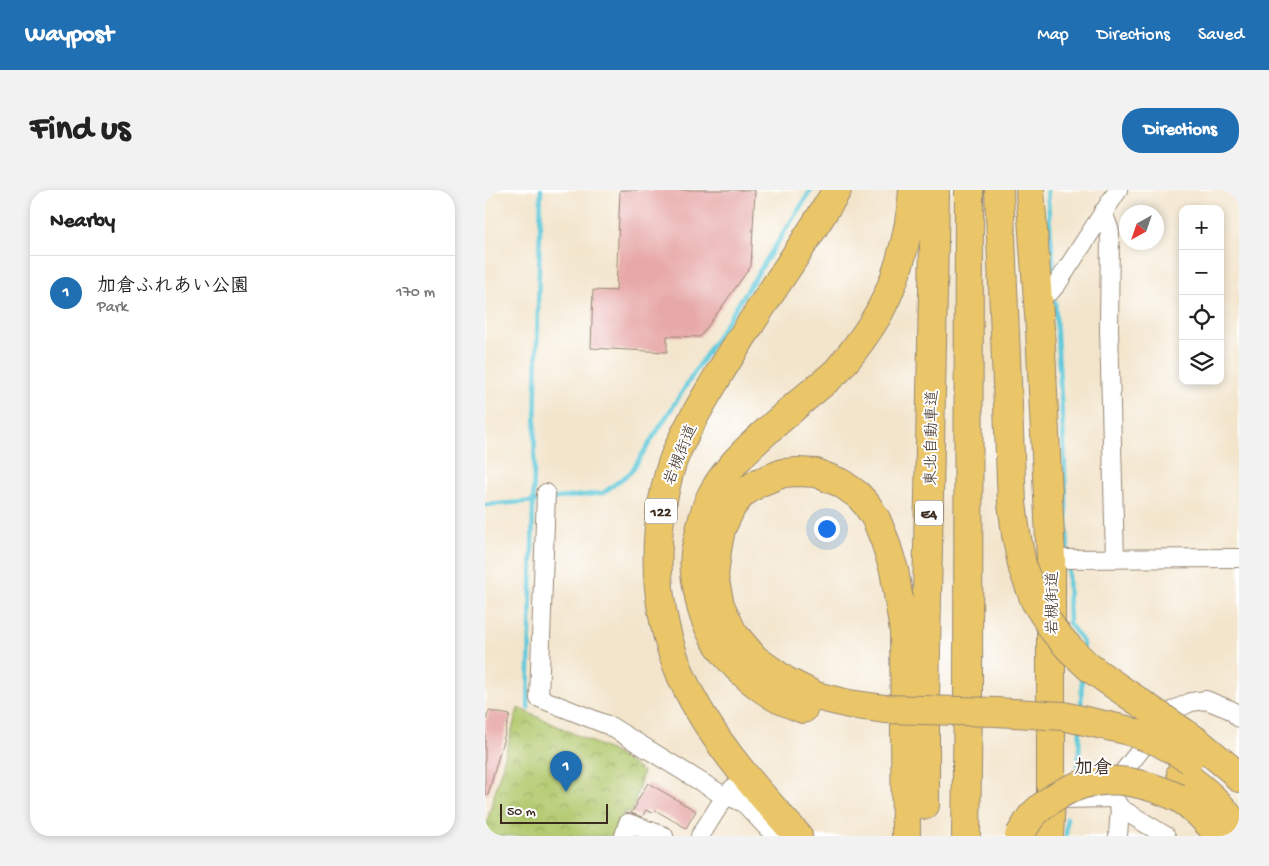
<!DOCTYPE html>
<meta charset="utf-8">
<style>
body{margin:0;font-family:"Gochi Hand","Klee One",sans-serif;background:#f2f2f2;color:#222}
.controls{position:absolute;right:15px;top:15px;display:grid;overflow:hidden;border-radius:10px;box-shadow:0 2px 8px #0003}
.controls button{width:45px;height:45px;display:grid;place-items:center;padding:0;border:0;border-bottom:1px solid #e0e0e0;background:#fff;color:#222;font:25px sans-serif}
.compass{position:absolute;left:634px;top:15px;width:45px;height:45px;border-radius:50%;background:#fff;box-shadow:0 2px 8px #0003;rotate:220deg}
.scale{position:absolute;left:15px;bottom:12px;width:108px;box-sizing:border-box;padding-left:5px;border:2px solid #3b2a1e;border-top:0;font-size:14px;line-height:18px;white-space:nowrap;color:#3b2a1e;-webkit-text-stroke:4px #fff;paint-order:stroke}
.you{position:absolute;left:341px;top:338px;width:18px;height:18px;margin:-12px;border:4px solid #fff;border-radius:50%;background:#1a73e8;box-shadow:0 0 0 8px #1a73e833}
.badge{display:grid;place-items:center;width:32px;height:32px;border-radius:50%;background:#1f6fb2;color:#fff;font-size:16px;font-weight:700}
.pin{position:absolute;translate:-50% -41px;filter:drop-shadow(0 1px 2px #0008)}
.pin::after{content:'';position:absolute;top:26px;width:18px;height:15px;background:inherit;clip-path:polygon(0 0,100% 0,50% 100%)}
.list{margin:0;padding:0;list-style:none}
h2{display:flex;justify-content:space-between;align-items:center;height:65px;margin:0;padding:0 20px;font-size:21px}
h2 small{font-size:16px;font-weight:400;color:#767676}
.list li{display:grid;grid-template-columns:32px 1fr auto;gap:15px;align-items:center;box-sizing:border-box;height:75px;padding:0 20px;border-top:1px solid #e0e0e0}
.list b{display:block;font-size:19px;white-space:nowrap}
.list p{margin:0;font-size:16px;white-space:nowrap;color:#767676}
.list em{font-size:16px;font-style:normal;color:#767676}
.icon{flex:none;width:28px;height:28px;fill:none;stroke:currentColor;stroke-width:2;stroke-linecap:round;stroke-linejoin:round}
.map{position:relative;flex:none;width:754px;height:646px;overflow:hidden;border-radius:20px}
header{display:flex;align-items:center;gap:30px;box-sizing:border-box;height:70px;padding:0 25px;background:#1f6fb2;color:#fff}
header strong{font-size:24px}
nav{display:flex;gap:28px;margin-inline-start:auto;font-size:18px}
.intro{display:flex;align-items:center;justify-content:space-between;box-sizing:border-box;height:120px;padding:0 30px}
h1{margin:0;font-size:35px}
.button{padding:12px 22px;border-radius:20px;background:#1f6fb2;color:#fff;font-size:18px;font-weight:700}
main{display:flex;gap:30px;padding:0 30px}
aside{flex:1;background:#fff;border-radius:20px;box-shadow:0 2px 8px #0003}
.map>svg:first-child{display:block}
.park{fill:url(#park-crowns);stroke:#767a46}
.lines{fill:none;stroke-linecap:round;stroke-linejoin:round}
.stream{stroke:#5fc9da;stroke-width:4.5}
.building{fill:#e7a9a8}
.street-casing{stroke:#978875;stroke-width:20}
.highway-casing{stroke:#978875;stroke-width:30}
.street{stroke:#fff;stroke-width:18}
.highway{stroke:#eac669;stroke-width:28}
.highway-bridge-casing{stroke:#978875;stroke-width:30;stroke-linecap:butt}
.highway-bridge{stroke:#eac669;stroke-width:28}
.labels{text-anchor:middle;stroke-width:4;stroke-linejoin:round;paint-order:stroke}
.shield{fill:#fff;stroke:#766a62;stroke-width:1}
.shield-label{font-size:15px;font-weight:bold;fill:#3b2a1e}
.street-label{font-size:16px;fill:#3b2a1e;stroke:#fff}
.quarter-label{font-size:19px;font-weight:bold;fill:#3b2a1e;stroke:#fff}
</style>
<header>
<strong>Waypost</strong>
<nav><a>Map</a><a>Directions</a><a>Saved</a></nav>
</header>
<div class="intro"><h1>Find us</h1><a class="button">Directions</a></div>
<main>
<aside>
<h2>Nearby<small></small></h2>
<ul class="list">
<li><span class="badge">1</span><div><b>加倉ふれあい公園</b><p>Park</p></div><em>170 m</em></li>
</ul>
</aside>
<div class="map">
<svg width="754" height="646" viewBox="0 0 754 646">
<defs>
<pattern id="park-crowns" width="20" height="18" patternUnits="userSpaceOnUse" patternTransform="scale(1.25)"><rect width="20" height="18" fill="#b2c96e"/><path d="M2 6a3 3 0 1 1 6 0M12 15a3 3 0 1 1 6 0" fill="none" stroke="#92a35a"/></pattern>
</defs>
<rect width="100%" height="100%" fill="#fff"/>
<filter id="ink" filterUnits="userSpaceOnUse"><feTurbulence type="fractalNoise" baseFrequency=".02" numOctaves="2"/><feDisplacementMap in="SourceGraphic" scale="10" xChannelSelector="R" yChannelSelector="G"/><feConvolveMatrix kernelMatrix="1 2 1 2 8 2 1 2 1" color-interpolation-filters="sRGB"/></filter>
<filter id="wash" filterUnits="userSpaceOnUse"><feTurbulence type="fractalNoise" baseFrequency=".0096" numOctaves="4" result="noise"/><feDisplacementMap in="SourceGraphic" scale="20" xChannelSelector="R" yChannelSelector="G"/><feGaussianBlur stdDeviation="1.12" result="paint"/><feColorMatrix in="noise" values="0 0 0 0 0 0 0 0 0 0 0 0 0 0 0 0 0 1.4 0 .05"/><feComposite in="paint" operator="in"/></filter>
<g filter="url(#wash)">
<rect width="100%" height="100%" fill="#f3e5cc"/>
<polygon class="park" points="33,518 129,562 158,582 147,622 139,622 131,646 0,646 0,639"/>
<g class="lines">
<g class="stream">
<polyline points="562,0 569,83"/>
<polyline points="570,112 579,256 583,365"/>
<polyline points="64,309 118,303 146,282 326,0"/>
<polyline points="0,315 51,311"/>
<polyline points="583,373 584,433 598,452 598,458"/>
<polyline points="43,518 56,0"/>
<polyline points="596,520 597,483"/>
<polyline points="593,585 595,538"/>
<polyline points="581,646 582,628"/>
</g>
</g>
<g id="blocks">
<g class="building">
<polygon points="135,0 270,0 266,76 215,147 182,146 182,162 106,158 108,100 131,101"/>
<polygon points="4,521 25,525 3,605 0,604 0,532"/>
<polygon points="163,593 211,621 201,638 170,620 167,623 161,620 157,627 146,623 152,614 151,613"/>
</g>
</g>
</g>
<g filter="url(#ink)">
<use href="#blocks" fill-opacity="0" stroke="#978875" stroke-width="1"/>
<g class="lines">
<g class="street-casing">
<g id="street">
<polyline points="618,22 625,41 624,139 630,369"/>
<polyline points="552,103 566,101 572,94 633,0"/>
<polyline points="61,303 54,508 125,536 234,603 241,605 259,613 290,646"/>
<polyline points="566,369 754,368"/>
<polyline points="576,609 629,608"/>
<polyline points="139,646 143,633 179,646"/>
<polyline points="215,646 241,605 249,597"/>
<polyline points="633,646 635,618"/>
<polyline points="681,646 635,618 629,608 628,600 639,581 672,539 689,520 706,512 721,510 746,520 754,528"/>
</g>
</g>
<g class="highway-casing">
<g id="highway">
<polyline points="514,0 527,313 531,344"/>
<polyline points="545,0 555,139 566,369 566,609 564,646"/>
<path d="M318 519C309 515 299 512 290 507 255 486 224 453 215 412 212 396 208 380 210 363 211 357 213 351 214 345 217 331 221 315 228 302 249 266 284 240 314 213 327 202 340 192 352 181 364 167 376 151 386 136 411 98 425 44 428 0"/>
<polyline points="400,519 364,514 331,506 301,491 270,469 248,443 235,415 229,387 232,360 236,339 247,316 258,303 273,293 298,283 313,282 331,283 356,293 373,305 382,315 391,329 400,351 409,380 419,441 421,646"/>
<polyline points="713,552 749,582 754,588"/>
<path d="M696 582C719 599 739 616 754 641"/>
<path d="M694 608C710 618 722 631 734 646"/>
<polyline points="440,615 440,510 450,0"/>
<path d="M313 646C278 607 242 568 215 522 177 460 165 386 177 315 180 299 183 283 189 268 200 241 215 216 230 191 268 126 313 65 352 0"/>
<polyline points="481,646 483,509 484,0"/>
</g>
</g>
<use href="#street" class="street"/>
<use href="#highway" class="highway"/>
<g class="highway-bridge-casing">
<g id="highway-bridge">
<polyline points="531,344 538,379 550,411 569,441 584,458 604,477 625,492 713,552"/>
<polyline points="400,519 511,522 578,526 641,540 674,552 704,569"/>
<path d="M534 646C538 640 542 633 546 627 553 619 561 613 570 607 611 581 652 589 694 608"/>
</g>
</g>
<use href="#highway-bridge" class="highway-bridge"/>
</g>
</g>
<g class="labels">
<g class="shield">
<rect x="160" y="308.5" width="32" height="25" rx="4"/>
<rect x="430" y="310.5" width="28" height="25" rx="4"/>
</g>
<g class="shield-label">
<text x="176" y="326">122</text>
<text x="444" y="328">E4</text>
</g>
<g class="street-label">
<text transform="translate(445 248) rotate(-89)" y="6">東北自動車道</text>
<text transform="translate(194 264) rotate(-68)" y="6">岩槻街道</text>
<text transform="translate(566 413) rotate(-90)" y="6">岩槻街道</text>
</g>
<g class="quarter-label">
<text x="608" y="583">加倉</text>
</g>
</g>
</svg>
<div class="controls">
<button>+</button>
<button>−</button>
<button><svg class="icon" aria-label="locate" viewBox="0 0 24 24"><circle cx="12" cy="12" r="6"/><path d="M12 2v4M12 18v4M2 12h4M18 12h4"/></svg></button>
<button><svg class="icon" aria-label="layers" viewBox="0 0 24 24"><path d="M12 4l9 5-9 5-9-5zM3 14l9 5 9-5"/></svg></button>
</div>
<svg class="compass" viewBox="-18 -18 36 36"><path d="M0-13l5 13h-10z" fill="#e53935"/><path d="M0 13l5-13h-10z" fill="#767676"/></svg>
<div class="scale">50 m</div>
<div class="you"></div>
<div class="pin badge" style="left:81px;top:602px">1</div>
</div>
</main>
